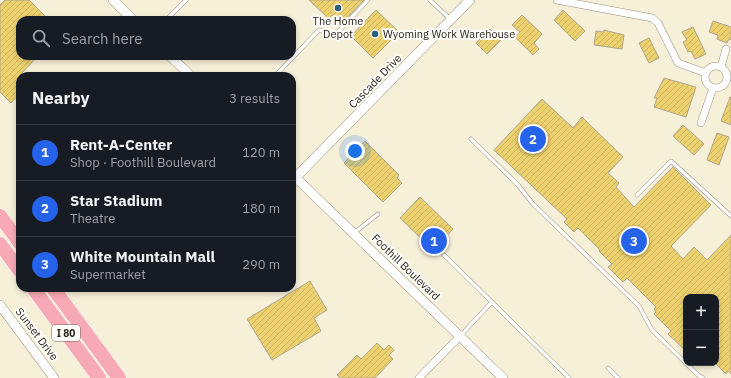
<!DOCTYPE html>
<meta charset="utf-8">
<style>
body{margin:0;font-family:"IBM Plex Sans",sans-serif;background:#242831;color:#f1f3f6}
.controls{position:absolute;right:12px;bottom:12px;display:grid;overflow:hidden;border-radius:8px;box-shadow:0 2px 6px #0003}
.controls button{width:36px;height:36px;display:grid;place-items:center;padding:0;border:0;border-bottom:1px solid #363941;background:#171b24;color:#f1f3f6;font:20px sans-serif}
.you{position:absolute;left:355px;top:151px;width:14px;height:14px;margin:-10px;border:3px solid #fff;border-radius:50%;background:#1a73e8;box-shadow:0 0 0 6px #1a73e833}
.badge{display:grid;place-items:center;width:26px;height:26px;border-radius:50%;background:#2563eb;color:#fff;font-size:13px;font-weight:700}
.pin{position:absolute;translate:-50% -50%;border:2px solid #fff;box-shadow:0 1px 4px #0006}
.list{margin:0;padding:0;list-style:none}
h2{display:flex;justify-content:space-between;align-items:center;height:52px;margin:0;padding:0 16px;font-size:17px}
h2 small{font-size:13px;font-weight:400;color:#9ea1a6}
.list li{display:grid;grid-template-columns:26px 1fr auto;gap:12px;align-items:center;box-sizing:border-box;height:56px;padding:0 16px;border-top:1px solid #363941}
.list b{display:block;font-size:15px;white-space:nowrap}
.list p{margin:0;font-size:13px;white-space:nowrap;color:#9ea1a6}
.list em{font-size:13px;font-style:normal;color:#9ea1a6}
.icon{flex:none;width:22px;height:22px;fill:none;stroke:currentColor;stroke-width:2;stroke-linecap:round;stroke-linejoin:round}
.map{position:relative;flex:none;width:731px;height:378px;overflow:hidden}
.search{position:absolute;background:#171b24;box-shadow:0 2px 6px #0003;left:16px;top:16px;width:280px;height:44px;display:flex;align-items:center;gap:10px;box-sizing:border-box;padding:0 14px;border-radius:12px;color:#9ea1a6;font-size:15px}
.panel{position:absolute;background:#171b24;box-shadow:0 2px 6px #0003;left:16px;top:72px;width:280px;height:220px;border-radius:12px}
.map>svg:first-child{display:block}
.building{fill:url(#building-hatch);stroke:#aea792}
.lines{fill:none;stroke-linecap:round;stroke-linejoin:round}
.service-casing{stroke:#96907b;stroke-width:4.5}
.minor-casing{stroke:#96907b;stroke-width:8}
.tertiary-casing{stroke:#96907b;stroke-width:10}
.motorway-casing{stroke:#fff;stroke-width:15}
.service{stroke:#fff;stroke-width:3.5}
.minor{stroke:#fff;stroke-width:7}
.tertiary{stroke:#fff;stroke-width:9}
.motorway{stroke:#f8a9b6;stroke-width:14}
.poi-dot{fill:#29607b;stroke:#fffdf9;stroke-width:1.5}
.labels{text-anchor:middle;stroke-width:4;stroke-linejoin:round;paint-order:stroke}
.shield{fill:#fffdf9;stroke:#67655e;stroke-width:1}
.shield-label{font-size:10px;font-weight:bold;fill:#26241b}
.poi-label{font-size:11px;fill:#26241b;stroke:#fffdf9}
.street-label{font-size:11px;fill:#26241b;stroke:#fffdf9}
</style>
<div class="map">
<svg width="731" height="378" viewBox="0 0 731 378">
<defs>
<pattern id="building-hatch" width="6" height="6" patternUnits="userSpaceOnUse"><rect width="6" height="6" fill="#eed16f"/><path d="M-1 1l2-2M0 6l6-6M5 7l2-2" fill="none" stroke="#ccb360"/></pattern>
</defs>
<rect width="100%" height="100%" fill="#f7f0d9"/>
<g class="building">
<polygon points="5,0 29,0 49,20 20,20 20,56 38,56 20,75 20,93 11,103 0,92 0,5"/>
<polygon points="309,0 364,0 341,24 332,15 329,19"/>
<polygon points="376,10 399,32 373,58 351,36"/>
<polygon points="563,10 585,31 575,41 554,20"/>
<polygon points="522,15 542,34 534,43 539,49 533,55 515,37 520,32 512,25"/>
<polygon points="713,21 731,27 731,40 729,39 727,43 717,39 718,35 709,32"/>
<polygon points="693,27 706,54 695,59 691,51 688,52 683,42 687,40 682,32"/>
<polygon points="490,29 501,40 487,54 476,43"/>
<polygon points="604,30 624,35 622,49 594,45 596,31 604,32"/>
<polygon points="649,38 659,58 649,63 639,43"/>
<polygon points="664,78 696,87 686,117 654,107 657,98 654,98"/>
<polygon points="730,97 731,97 731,125 721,121"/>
<polygon points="542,99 573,128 582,117 623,157 608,173 619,183 616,187 634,207 673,167 711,205 671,246 683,259 694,247 707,260 731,235 731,374 728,371 726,374 716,364 716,297 686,297 686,351 668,334 671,331 654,314 656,312 654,309 656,307 627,278 623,282 608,267 612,264 599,251 600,250 578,228 574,232 564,222 567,219 494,150"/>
<polygon points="683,125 704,144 694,155 673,136"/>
<polygon points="717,133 729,137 719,165 707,160"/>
<polygon points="365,141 399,175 397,178 402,183 383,202 344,163"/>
<polygon points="420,197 453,229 433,250 400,218"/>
<polygon points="310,281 327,310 314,318 321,331 272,360 247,319"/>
<polygon points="377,343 384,350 389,345 394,350 389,355 393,359 375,378 340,378 337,375 357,355 361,359"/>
</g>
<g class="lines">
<g class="service-casing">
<g id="service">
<polyline points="430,0 450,19"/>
<polyline points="166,20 186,0"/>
<polyline points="275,76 319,30 335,35 368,0"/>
<polyline points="471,139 518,185 533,204 639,306 652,330 698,375 703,378"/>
<polyline points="637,195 671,161 731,216"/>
<polyline points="354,233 378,214"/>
<polyline points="444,255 569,378"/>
<polyline points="461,335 492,302"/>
<polyline points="608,368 618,378"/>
</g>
</g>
<g class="minor-casing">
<g id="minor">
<polyline points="557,0 652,18 658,23 678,63 706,73"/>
<circle cx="716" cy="77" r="11"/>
<polyline points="721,67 726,49"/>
<polyline points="701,123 713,88"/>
<polyline points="419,378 461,335"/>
</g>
</g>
<g class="tertiary-casing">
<g id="tertiary">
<polyline points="113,0 133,20"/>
<polyline points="170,56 191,76"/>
<polyline points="292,174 503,378"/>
<polyline points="296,177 470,0"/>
<polyline points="0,305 54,378"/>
</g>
</g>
<g class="motorway-casing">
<g id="motorway">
<polyline points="0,216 20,243"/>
<polyline points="0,244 20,271"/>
<polyline points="33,288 99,378"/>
<polyline points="53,288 119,378"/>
</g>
</g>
<use href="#service" class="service"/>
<use href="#minor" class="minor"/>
<use href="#tertiary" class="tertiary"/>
<use href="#motorway" class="motorway"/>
</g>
<g class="poi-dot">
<circle cx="338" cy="8" r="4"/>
<circle cx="375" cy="34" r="4"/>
</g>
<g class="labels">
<rect class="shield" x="52" y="325" width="28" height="16" rx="3"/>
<g class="shield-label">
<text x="66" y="337">I 80</text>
</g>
<g class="poi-label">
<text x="338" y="25">The Home<tspan x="338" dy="13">Depot</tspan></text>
<text x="383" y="38" text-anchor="start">Wyoming Work Warehouse</text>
</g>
<g class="street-label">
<text transform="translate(375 81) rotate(-46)" y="4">Cascade Drive</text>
<text transform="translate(406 267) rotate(44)" y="4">Foothill Boulevard</text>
<text transform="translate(37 334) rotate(53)" y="4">Sunset Drive</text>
</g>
</g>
</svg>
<div class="controls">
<button>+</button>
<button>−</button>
</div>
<div class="you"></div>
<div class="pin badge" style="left:434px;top:241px">1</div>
<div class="pin badge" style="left:533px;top:139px">2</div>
<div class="pin badge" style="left:634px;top:241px">3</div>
<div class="search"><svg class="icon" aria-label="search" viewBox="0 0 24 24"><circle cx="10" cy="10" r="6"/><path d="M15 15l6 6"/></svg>Search here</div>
<section class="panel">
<h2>Nearby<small>3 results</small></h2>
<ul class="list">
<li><span class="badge">1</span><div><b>Rent-A-Center</b><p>Shop · Foothill Boulevard</p></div><em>120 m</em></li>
<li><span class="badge">2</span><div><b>Star Stadium</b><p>Theatre</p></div><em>180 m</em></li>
<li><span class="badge">3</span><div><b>White Mountain Mall</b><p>Supermarket</p></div><em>290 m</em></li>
</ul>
</section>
</div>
